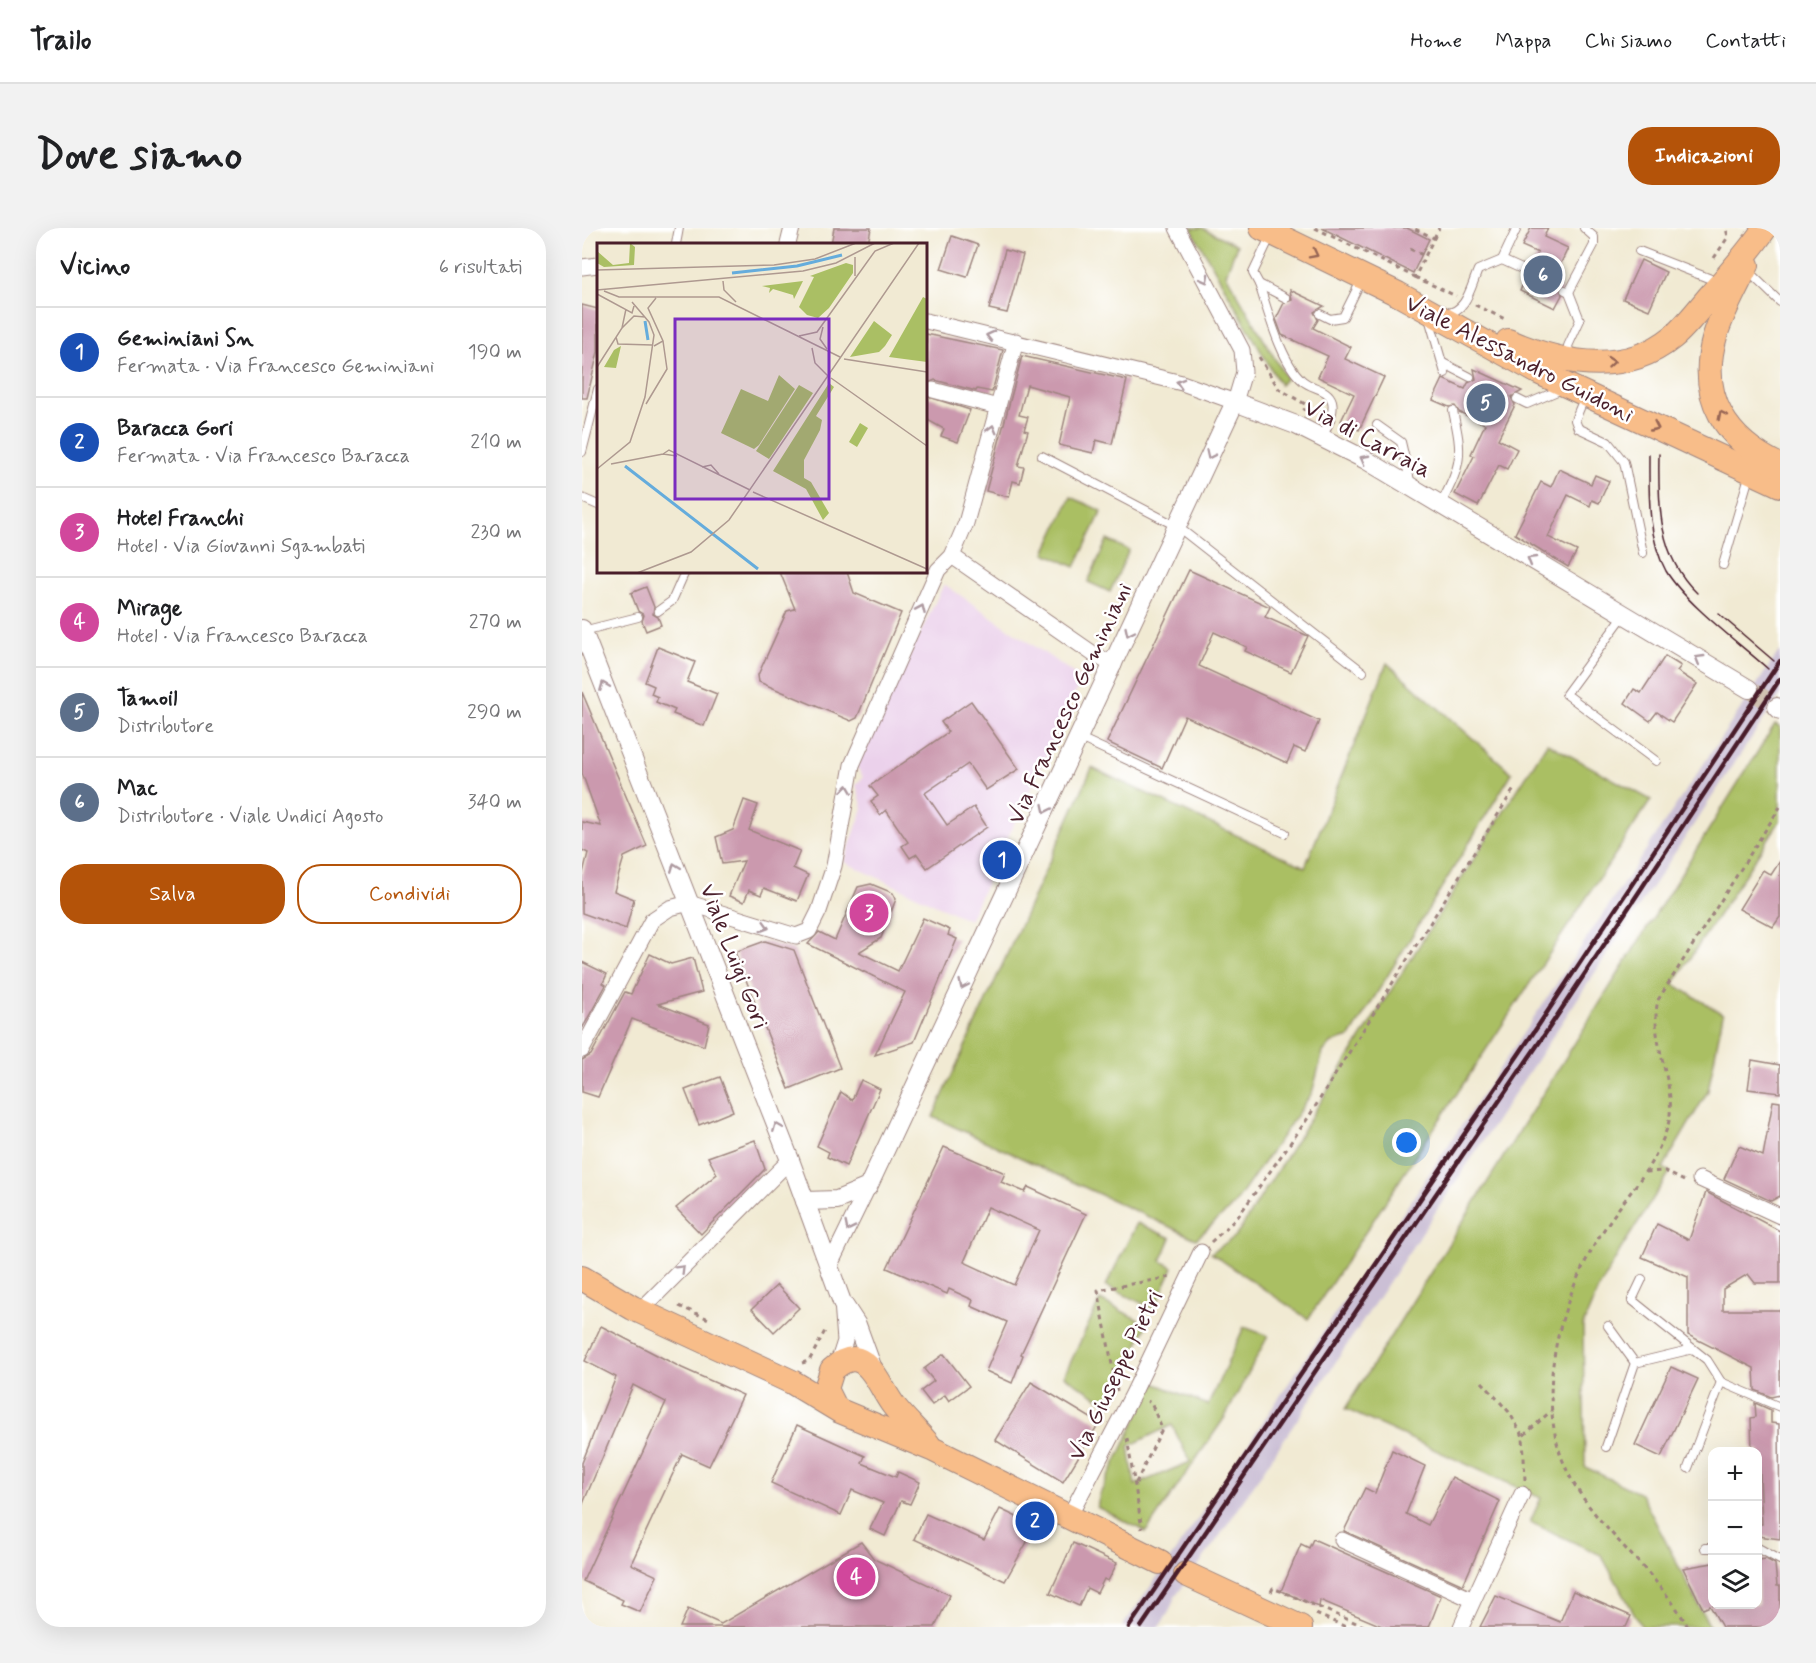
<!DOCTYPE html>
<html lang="it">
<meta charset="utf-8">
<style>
body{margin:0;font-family:Mynerve,sans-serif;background:#f2f2f2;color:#202124}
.controls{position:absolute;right:18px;bottom:18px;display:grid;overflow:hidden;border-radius:12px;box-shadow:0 6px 24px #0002}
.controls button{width:54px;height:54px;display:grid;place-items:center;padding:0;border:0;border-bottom:2px solid #e0e0e0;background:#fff;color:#202124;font:30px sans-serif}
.you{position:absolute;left:825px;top:915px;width:21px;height:21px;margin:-15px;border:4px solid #fff;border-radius:50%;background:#1a73e8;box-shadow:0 0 0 9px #1a73e833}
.badge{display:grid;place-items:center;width:39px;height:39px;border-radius:50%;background:#b45309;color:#fff;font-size:20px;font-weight:700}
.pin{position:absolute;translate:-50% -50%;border:3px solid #fff;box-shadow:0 2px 6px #0006}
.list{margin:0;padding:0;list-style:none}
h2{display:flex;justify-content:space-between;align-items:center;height:78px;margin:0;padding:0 24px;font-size:26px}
h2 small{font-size:20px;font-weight:400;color:#757577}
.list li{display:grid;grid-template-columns:39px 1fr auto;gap:18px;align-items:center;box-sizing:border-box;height:90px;padding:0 24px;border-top:2px solid #e0e0e0}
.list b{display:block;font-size:22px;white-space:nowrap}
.list p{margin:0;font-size:20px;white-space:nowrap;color:#757577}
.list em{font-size:20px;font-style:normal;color:#757577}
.actions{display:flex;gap:12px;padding:18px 24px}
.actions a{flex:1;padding:14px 0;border:2px solid #b45309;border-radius:24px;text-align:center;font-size:21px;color:#b45309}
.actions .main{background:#b45309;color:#fff}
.icon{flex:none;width:33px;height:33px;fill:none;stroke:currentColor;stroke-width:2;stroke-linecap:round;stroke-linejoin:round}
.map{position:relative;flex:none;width:1198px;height:1399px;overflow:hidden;border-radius:24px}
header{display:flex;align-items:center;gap:36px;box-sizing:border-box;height:84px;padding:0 30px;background:#fff;border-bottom:2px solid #e0e0e0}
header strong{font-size:28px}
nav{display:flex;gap:33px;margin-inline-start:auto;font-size:21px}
.intro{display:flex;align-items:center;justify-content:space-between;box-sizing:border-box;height:144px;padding:0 36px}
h1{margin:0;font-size:42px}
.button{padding:15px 27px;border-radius:24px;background:#b45309;color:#fff;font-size:21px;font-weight:700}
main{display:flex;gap:36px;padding:0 36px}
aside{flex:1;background:#fff;border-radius:24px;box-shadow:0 6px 24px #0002}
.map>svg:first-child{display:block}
.built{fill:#ebd1eb}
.industrial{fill:#cbbfd5}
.green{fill:#aabf64;stroke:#7a6f48;stroke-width:1.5;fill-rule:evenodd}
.building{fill:#cb99ae;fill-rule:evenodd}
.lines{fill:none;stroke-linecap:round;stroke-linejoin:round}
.tertiary-tunnel{stroke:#d0c1b1;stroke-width:18;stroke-dasharray:18 9;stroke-linecap:butt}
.service-casing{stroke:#9e847f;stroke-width:10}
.minor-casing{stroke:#9e847f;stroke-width:17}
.tertiary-casing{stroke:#9e847f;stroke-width:20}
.primary-casing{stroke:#9e847f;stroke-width:26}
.path{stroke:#9e847f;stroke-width:3;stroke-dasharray:4.5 4.5;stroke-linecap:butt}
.service{stroke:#fff;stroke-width:8}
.minor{stroke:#fff;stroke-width:15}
.tertiary{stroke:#fff;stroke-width:18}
.primary{stroke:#f8bd89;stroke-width:24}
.tram{stroke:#4a1f2b;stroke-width:1.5}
.rail{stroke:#4a1f2b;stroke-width:4.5}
.oneway{stroke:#986655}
.oneway2{stroke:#ae9aa0}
.labels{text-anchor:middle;stroke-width:5;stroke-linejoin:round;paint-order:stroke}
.street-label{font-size:24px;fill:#4a1f2b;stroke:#fff}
.inset-river{fill:none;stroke:#65acdc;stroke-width:3}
.inset-road{fill:none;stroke:#ae9990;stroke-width:1.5}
.view{fill:#7b2cbf;fill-opacity:0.15;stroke:#7b2cbf;stroke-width:3}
.inset-edge{fill:none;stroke:#4a1f2b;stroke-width:3}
</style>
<header>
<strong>Trailo</strong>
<nav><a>Home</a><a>Mappa</a><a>Chi siamo</a><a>Contatti</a></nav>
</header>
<div class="intro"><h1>Dove siamo</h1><a class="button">Indicazioni</a></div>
<main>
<aside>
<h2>Vicino<small>6 risultati</small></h2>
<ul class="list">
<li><span class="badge" style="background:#1a4fb4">1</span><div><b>Geminiani Sn</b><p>Fermata · Via Francesco Geminiani</p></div><em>190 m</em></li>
<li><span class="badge" style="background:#1a4fb4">2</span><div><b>Baracca Gori</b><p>Fermata · Via Francesco Baracca</p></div><em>210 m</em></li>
<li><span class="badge" style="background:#d1479c">3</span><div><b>Hotel Franchi</b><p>Hotel · Via Giovanni Sgambati</p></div><em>230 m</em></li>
<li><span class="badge" style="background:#d1479c">4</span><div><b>Mirage</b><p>Hotel · Via Francesco Baracca</p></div><em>270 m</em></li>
<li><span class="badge" style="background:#5c6f8a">5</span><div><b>Tamoil</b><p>Distributore</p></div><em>290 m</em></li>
<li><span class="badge" style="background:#5c6f8a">6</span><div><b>Mac</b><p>Distributore · Viale Undici Agosto</p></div><em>340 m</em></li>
</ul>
<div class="actions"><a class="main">Salva</a><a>Condividi</a></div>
</aside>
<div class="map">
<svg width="1198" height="1399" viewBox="0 0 1198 1399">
<rect width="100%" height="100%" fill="#fff"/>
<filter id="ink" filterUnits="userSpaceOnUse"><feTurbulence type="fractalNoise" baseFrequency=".0167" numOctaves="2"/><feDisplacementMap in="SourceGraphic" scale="12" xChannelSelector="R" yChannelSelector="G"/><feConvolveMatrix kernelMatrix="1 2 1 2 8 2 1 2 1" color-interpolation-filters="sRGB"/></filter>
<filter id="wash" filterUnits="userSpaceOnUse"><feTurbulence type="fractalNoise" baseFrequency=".008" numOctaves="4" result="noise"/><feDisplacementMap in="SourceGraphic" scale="24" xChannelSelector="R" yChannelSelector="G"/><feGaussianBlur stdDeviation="1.35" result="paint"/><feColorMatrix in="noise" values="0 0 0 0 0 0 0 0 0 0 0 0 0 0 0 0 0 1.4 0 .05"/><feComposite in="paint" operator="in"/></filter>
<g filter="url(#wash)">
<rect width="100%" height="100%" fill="#f1ead3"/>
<polygon class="built" points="362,356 500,451 387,692 262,634 281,580 274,557 281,549 274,538"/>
<polygon class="industrial" points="1198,422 1198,467 635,1312 593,1369 587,1384 577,1399 540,1399 611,1298"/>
<g class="green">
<polygon points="609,0 620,0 655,17 644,46 704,150 698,157"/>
<polygon points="489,269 520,283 493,339 463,325"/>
<polygon points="525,312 547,322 528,364 506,354"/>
<polygon points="805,435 930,545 768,809 751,814 741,824 730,865 652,977 614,1011 351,889 510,540 723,639"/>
<polygon points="1193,496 1198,499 1198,593 1091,756 1141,786 1126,863 1081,940 1088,944 1039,1021 1015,1064 1001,1097 1003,1239 1059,1266 1128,1399 1060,1399 1019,1327 948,1294 959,1270 763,1181"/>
<polygon points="965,515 1069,572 726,1091 629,1025 654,1008"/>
<polygon points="555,995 589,1010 579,1033 591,1039 572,1081 524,1058"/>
<polygon points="518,1072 565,1096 528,1177 482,1148"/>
<path d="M662 1099 686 1108 643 1189 564 1304 515 1279 518 1266 572 1155 626 1177ZM590 1197 608 1234 553 1257 547 1218Z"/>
</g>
<g id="blocks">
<g class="building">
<polygon points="252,0 289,0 286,16 249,16"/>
<polygon points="740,0 825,0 847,11 831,45"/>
<polygon points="949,0 966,0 962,9 986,20 970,54 978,58 980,67 973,80 938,63 944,49 949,46 949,40 956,25 940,18"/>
<polygon points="370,8 396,17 385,49 359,41"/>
<polygon points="423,22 441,27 425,85 407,81"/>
<polygon points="1059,32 1084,44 1067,82 1041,71"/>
<polygon points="708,62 742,78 732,84 736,92 731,100 769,119 763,131 802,149 777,202 759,193 772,166 736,149 746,128 700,107 694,91 702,75 710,72"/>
<polygon points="0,77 16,81 16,124 5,170 0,170"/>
<polygon points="344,106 421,122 410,164 395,161 394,163 353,152 344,156"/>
<polygon points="440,128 545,152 530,216 514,212 511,225 477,217 488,169 445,157 437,187 446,189 442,202 446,203 436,238 442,239 438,255 431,253 427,269 404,263"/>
<polygon points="892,141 940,163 929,169 933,177 916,211 935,221 925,241 917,237 896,278 873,266 892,228 889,226 903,196 877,184 873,178 867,179 851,172 861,151 883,161 886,155 894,151"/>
<polygon points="344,168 388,182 376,214 359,208 362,201 344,191"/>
<polygon points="977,241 1009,256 1013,247 1027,253 1017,275 1010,272 1008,278 986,267 966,309 995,323 986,339 933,306 959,254 969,259"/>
<polygon points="607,342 688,379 683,389 726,408 709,444 663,423 665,419 632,404 617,438 737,493 723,524 712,519 705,535 603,488 580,540 525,514"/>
<polygon points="198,344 265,344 272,365 319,385 275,490 269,493 177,454 176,447 205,383 213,381"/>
<polygon points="64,359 72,379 71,386 76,389 79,397 64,403 60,393 62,387 56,383 49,365"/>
<polygon points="76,419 113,434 105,454 135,466 122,498 91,486 93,482 74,474 76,469 69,466 72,458 63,454"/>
<polygon points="1083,428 1099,438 1095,443 1115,456 1090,494 1075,484 1068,493 1043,475 1052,461 1059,465"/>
<polygon points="0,464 65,618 42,629 32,663 52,671 44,701 0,685 0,649 6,625 0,622 0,594 19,598 0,545"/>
<polygon points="389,473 437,541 404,562 386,536 343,565 365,597 392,579 405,599 345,640 335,626 328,630 320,618 326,614 304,582 298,587 289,573 296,568 288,558 366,504 359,494"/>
<polygon points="162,572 176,577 167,602 218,623 211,640 226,647 215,673 182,660 179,667 167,662 162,674 147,668 162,633 140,636 134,609 151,602"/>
<polygon points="1198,633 1198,689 1191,699 1157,681 1181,642 1189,647"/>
<polygon points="289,656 311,665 314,671 299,710 277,724 316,743 341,690 368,702 366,707 375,711 332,814 293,827 323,764 226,716 237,704 253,712 276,659"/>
<polygon points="183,713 212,722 258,840 207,861 153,724"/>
<polygon points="68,726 89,736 111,730 120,764 76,776 127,796 122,818 50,791 16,869 0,864 0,832 9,827 43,764 49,766"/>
<polygon points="0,734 25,746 21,755 24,757 0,801"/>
<polygon points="1170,832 1198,837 1198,865 1166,861"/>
<polygon points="138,849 151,883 117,897 103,862"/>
<polygon points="279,852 298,861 264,938 245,929 247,924 235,918 259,864 270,872"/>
<polygon points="1191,873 1198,874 1198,968 1189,973 1142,951 1157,918 1181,928"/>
<polygon points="173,912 183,941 119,1006 94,980 135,946 126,929"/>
<path d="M362 919 423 945 419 954 443 964 446 959 504 986 439 1126 441 1127 430 1155 404 1143 425 1094 389 1078 391 1072 367 1061 365 1066 305 1040ZM406 979 457 1002 432 1057 382 1034Z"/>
<polygon points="1124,964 1198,1003 1198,1055 1173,1055 1166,1046 1141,1061 1141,1082 1198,1082 1198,1167 1189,1169 1173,1162 1172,1140 1106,1107 1106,1049 1060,1029 1075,996 1107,1012"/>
<polygon points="195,1057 217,1080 192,1104 170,1081"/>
<polygon points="19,1098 100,1140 161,1167 127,1238 100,1226 49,1336 75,1348 58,1384 39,1376 41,1372 1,1353 84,1174 51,1157 0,1278 0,1235 34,1149 3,1133"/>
<polygon points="362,1126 387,1158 367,1173 363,1167 350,1177 339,1163 352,1153 342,1141"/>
<polygon points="1089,1139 1116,1151 1079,1229 1053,1217"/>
<polygon points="449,1154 517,1195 481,1254 413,1212"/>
<polygon points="1173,1175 1189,1182 1189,1195 1197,1196 1198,1311 1176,1308 1176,1296 1180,1296 1177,1222 1170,1222 1169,1190 1174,1189"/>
<polygon points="215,1197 283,1228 280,1235 314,1249 316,1244 338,1254 328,1276 319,1273 303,1308 288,1301 301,1275 270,1262 259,1287 189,1255"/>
<polygon points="810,1222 843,1238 824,1286 846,1297 870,1249 918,1273 881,1357 762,1303 783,1260 793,1265"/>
<polygon points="418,1281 454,1298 423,1353 332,1311 344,1286 402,1312"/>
<polygon points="731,1311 859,1368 847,1399 802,1399 738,1372 737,1379 699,1363 719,1316 727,1320"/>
<polygon points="279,1314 292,1331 368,1367 353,1399 98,1399 106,1381 139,1396"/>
<polygon points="491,1315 535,1335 526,1353 522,1351 515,1365 505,1360 497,1378 468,1365"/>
<polygon points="1184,1331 1193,1336 1195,1358 1198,1358 1198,1399 1140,1399 1128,1378 1121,1381 1101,1340 1131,1335 1131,1377 1176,1377 1176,1332"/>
<polygon points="991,1363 1049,1388 1044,1399 898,1399 914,1368 978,1394"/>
</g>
</g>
</g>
<g filter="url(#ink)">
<use href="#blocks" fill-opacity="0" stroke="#9e847f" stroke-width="1.5"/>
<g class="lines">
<polyline class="tertiary-tunnel" points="1167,461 1195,479"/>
<g class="service-casing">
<g id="service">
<polyline points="689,7 671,45 677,56 704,70"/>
<polyline points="94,16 97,0"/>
<polyline points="1057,23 1134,53"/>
<polyline points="920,32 935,0"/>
<polyline points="1167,44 1198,74"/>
<path d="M677 56C686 83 699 135 721 153 730 161 746 160 750 173 753 185 745 198 741 209"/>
<polyline points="983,62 987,64 998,92 986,118 988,128"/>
<polyline points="987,64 1012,17 1012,9 1002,0"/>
<path d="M863 85C884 86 889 58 896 42L920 32 944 43"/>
<polyline points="738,86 748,91 761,89 779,53"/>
<polyline points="847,90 863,145"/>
<polyline points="861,135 888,149"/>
<polyline points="1003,168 993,192 996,200 1026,214 1042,234 1061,325"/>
<polyline points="935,171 945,176 980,161"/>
<polyline points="795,197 819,214 829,257"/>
<polyline points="0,224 16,161"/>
<polyline points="460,228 596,299 781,444"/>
<polyline points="0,270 16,277"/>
<path d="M859 276C880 235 881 228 871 183"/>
<polyline points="1141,337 1168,245"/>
<polyline points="76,383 90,373 102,346"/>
<polyline points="1042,387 984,466 1074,533"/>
<polyline points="1,403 56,389"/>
<polyline points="498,510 703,605"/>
<polyline points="1060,1051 1050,1072 1125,1132 1139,1154"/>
<polyline points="1026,1098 1053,1135"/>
<polyline points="1024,1219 1053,1135 1111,1121"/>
<polyline points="1106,1240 1139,1154 1198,1179"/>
<polyline points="1123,1320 1130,1320"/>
<polyline points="1176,1320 1198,1332"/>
</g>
</g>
<g class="minor-casing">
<g id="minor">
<polyline points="206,16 210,0"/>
<polyline points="0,39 16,37"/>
<polyline points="344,93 600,155 653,174 662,144 660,122 595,0"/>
<polyline points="351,162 416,179"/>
<polyline points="370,328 513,427 532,437"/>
<polyline points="0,822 70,692 88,680 107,675 214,708 227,703 237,683 252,638 270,537 356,342 370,328 384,295 434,113"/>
<polyline points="1118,951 1198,988"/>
<polyline points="247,1039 286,959"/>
<polyline points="58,1083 208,932"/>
<polyline points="255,1138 263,1113 260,1074"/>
<polyline points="487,1289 551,1166 619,1024"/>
<polyline points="760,1312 891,1372"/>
<polyline points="879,1399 940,1266"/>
</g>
</g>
<g class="tertiary-casing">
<g id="tertiary">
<polyline points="0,401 208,932 260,1074 275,1097 291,1141"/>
<polyline points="1195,479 1198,482"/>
<polyline points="223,973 255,972 286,959 653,174 714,197 784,232 1167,461"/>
</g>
</g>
<g class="primary-casing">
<g id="primary">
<polyline points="680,0 816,66 956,144 1198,257"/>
<path d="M1165 37C1154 60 1140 84 1133 108 1115 169 1144 213 1198 238"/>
<path d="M926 113C979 136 1042 149 1091 109 1105 97 1116 82 1128 68 1147 46 1167 24 1183 0"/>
<polyline points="0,1050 51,1080 210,1154 258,1183 352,1222 578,1334"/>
<path d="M253 1179 244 1161 250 1142C284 1110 296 1158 312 1178 322 1191 335 1203 346 1216"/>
<polyline points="604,1346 718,1399"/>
</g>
</g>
<g class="path">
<polyline points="733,0 833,49 852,10 831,0"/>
<polyline points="852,10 857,0"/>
<polyline points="828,21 843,28"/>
<polyline points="1132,30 1146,9 1144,0"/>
<polyline points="833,49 874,68"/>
<polyline points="893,77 925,92"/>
<polyline points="677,129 697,161 723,176 722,183"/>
<polyline points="1064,944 1083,943 1102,953"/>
<polyline points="629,1014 655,990 726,890 932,561"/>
<polyline points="97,1078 129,1092"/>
<polyline points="220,1135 227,1133 244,1101"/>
<polyline points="900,1154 927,1184 941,1208"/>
<polyline points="535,1163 516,1062 589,1049"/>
<polyline points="545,1210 560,1301"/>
<polyline points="943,1252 941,1208 970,1182"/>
<polyline points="554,1255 580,1201 569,1175 565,1173"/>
<polyline points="689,1364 691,1360 784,1399"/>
<polyline points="734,1386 764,1399"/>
<path d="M1106 1399C1076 1344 1022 1308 991 1254 946 1176 977 1067 1025 997 1047 964 1074 937 1086 897 1097 858 1066 815 1076 772L1198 579"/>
</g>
<use href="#service" class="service"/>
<use href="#minor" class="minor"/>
<use href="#tertiary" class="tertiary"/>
<use href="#primary" class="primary"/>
<g class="tram">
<path d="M1067 226C1067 264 1065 308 1084 343 1104 376 1157 415 1186 441"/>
<path d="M1077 226C1076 276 1076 328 1115 365"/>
<polyline points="1137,386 1192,433"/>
</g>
<g class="rail">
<polyline points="547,1399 956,798 1198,433"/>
<polyline points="559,1399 963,806 1198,451"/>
</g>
</g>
<defs><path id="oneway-chevron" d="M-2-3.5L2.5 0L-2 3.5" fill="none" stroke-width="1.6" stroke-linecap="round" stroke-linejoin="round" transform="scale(1.5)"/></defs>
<g class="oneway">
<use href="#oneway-chevron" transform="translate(732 26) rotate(27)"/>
<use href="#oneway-chevron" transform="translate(1029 134) rotate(-5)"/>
<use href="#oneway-chevron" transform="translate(1140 187) rotate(-117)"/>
<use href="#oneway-chevron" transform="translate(1073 199) rotate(25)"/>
</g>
<g class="oneway2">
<use href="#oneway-chevron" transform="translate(623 51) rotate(61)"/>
<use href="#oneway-chevron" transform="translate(408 108) rotate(-167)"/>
<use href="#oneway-chevron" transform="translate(598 155) rotate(-164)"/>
<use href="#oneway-chevron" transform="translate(410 201) rotate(-75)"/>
<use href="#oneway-chevron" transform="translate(628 227) rotate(115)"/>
<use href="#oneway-chevron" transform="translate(782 231) rotate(-152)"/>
<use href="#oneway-chevron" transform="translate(949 332) rotate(-150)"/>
<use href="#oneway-chevron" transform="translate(339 381) rotate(-66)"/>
<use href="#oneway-chevron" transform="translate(547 404) rotate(115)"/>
<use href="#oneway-chevron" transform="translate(1117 431) rotate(-149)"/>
<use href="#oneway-chevron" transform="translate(22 458) rotate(-112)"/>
<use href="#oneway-chevron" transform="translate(265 561) rotate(-82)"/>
<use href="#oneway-chevron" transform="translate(464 581) rotate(115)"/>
<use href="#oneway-chevron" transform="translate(93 639) rotate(-111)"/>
<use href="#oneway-chevron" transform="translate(183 699) rotate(16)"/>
<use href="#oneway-chevron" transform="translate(381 757) rotate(115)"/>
<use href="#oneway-chevron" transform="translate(195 899) rotate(-112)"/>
<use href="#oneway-chevron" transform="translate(267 999) rotate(116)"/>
<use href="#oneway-chevron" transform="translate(99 1041) rotate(-45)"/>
</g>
</g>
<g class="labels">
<g class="street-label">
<text transform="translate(938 130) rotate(27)" y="8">Viale Alessandro Guidoni</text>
<text transform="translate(786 210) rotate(28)" y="8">Via di Carraia</text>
<text transform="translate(487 475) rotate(-65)" y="8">Via Francesco Geminiani</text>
<text transform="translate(153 728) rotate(69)" y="8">Viale Luigi Gori</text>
<text transform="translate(533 1147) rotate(-64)" y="8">Via Giuseppe Pietri</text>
</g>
</g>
<g transform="translate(15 15)">
<rect width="330" height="330" fill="#f1ead3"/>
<path d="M33 0 38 4 37 22 7 24 0 20V8L16 22 32 20ZM249 20 256 22V30L232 65 221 75 210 72 202 64 217 34 213 33ZM206 38 197 56 196 52 176 46 172 50 173 45 165 43ZM326 54 330 56V119L292 114ZM277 78 295 92 288 103 282 109 253 114ZM24 103 19 125 7 124 17 107ZM182 132 198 146 162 202 157 206 124 190 144 146 171 158ZM232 140 237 144 219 173 225 177 223 187 207 217V235L214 239 232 270 226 277 209 246 176 228ZM202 142 216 150 172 216 159 208ZM263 180 271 185 260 204 252 199Z" fill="#aabf64"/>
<path class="inset-river" d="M135 30 200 23 245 12M48 78 51 97M28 223 161 326"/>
<path class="inset-road" d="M258 14V33M0 27 177 22 218 16 259 0M126 38 127 47 139 59M0 47 206 28 239 20 278 0M7 48 22 54H122L243 114M0 51 35 70 37 63M226 84 223 96 230 106M25 85 37 73 48 74M202 93 220 89 278 8 297 0M19 94 21 101 55 102M57 103 66 98 51 65 59 55M215 105 218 120 231 133M247 116 330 129M0 124 25 85 29 66M234 135 330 203M49 161 70 126 66 98M66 211 72 207 153 247M14 221 66 211 80 213M105 224 114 222 122 231M0 226 33 199 48 154 57 92 52 79 35 59M156 249 330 326M40 330 94 309 132 277 322 0"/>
<path class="view" d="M78 76H232V256H78Z"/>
<rect width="330" height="330" class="inset-edge"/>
</g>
</svg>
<div class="controls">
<button>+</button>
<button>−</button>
<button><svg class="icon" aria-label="layers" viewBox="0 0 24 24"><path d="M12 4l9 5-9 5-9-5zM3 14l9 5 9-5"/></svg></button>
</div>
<div class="you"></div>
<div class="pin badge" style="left:420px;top:632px;background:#1a4fb4">1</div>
<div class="pin badge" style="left:453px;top:1293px;background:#1a4fb4">2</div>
<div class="pin badge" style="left:287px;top:685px;background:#d1479c">3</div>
<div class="pin badge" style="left:274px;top:1349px;background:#d1479c">4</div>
<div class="pin badge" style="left:904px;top:175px;background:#5c6f8a">5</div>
<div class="pin badge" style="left:961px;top:47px;background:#5c6f8a">6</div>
</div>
</main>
